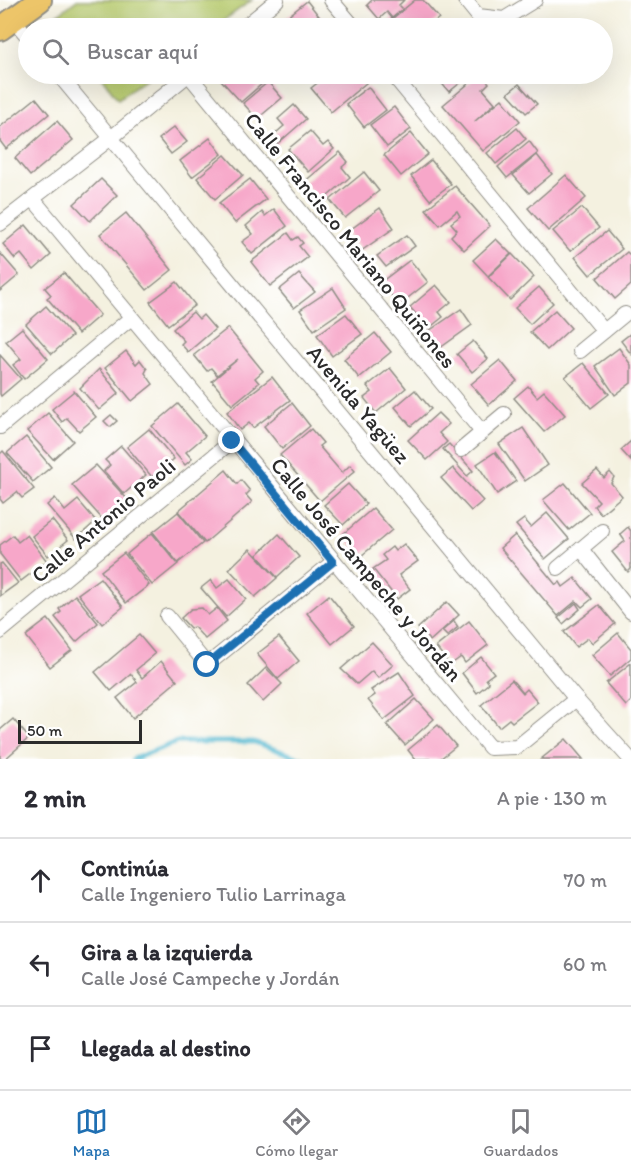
<!DOCTYPE html>
<html lang="es">
<meta charset="utf-8">
<style>
body{margin:0;font-family:Itim,sans-serif;background:#f2f2f3;color:#2b2b33}
.scale{position:absolute;left:18px;bottom:15px;width:124px;box-sizing:border-box;padding-left:6px;border:3px solid #2b2b2b;border-top:0;font-size:16px;line-height:21px;white-space:nowrap;color:#2b2b2b;-webkit-text-stroke:4px #fff;paint-order:stroke}
.stop{position:absolute;width:18px;height:18px;margin:-14px;border:4px solid #1f6fb2;border-radius:50%;background:#fff}
.stop.end{background:#1f6fb2;border-color:#fff;box-shadow:0 2px 6px #0008}
.list{margin:0;padding:0;list-style:none}
h2{display:flex;justify-content:space-between;align-items:center;height:78px;margin:0;padding:0 24px;font-size:26px}
h2 small{font-size:20px;font-weight:400;color:#7c7c81}
.list li{display:grid;grid-template-columns:39px 1fr auto;gap:18px;align-items:center;box-sizing:border-box;height:84px;padding:0 24px;border-top:2px solid #e1e1e2}
.list b{display:block;font-size:22px;white-space:nowrap}
.list p{margin:0;font-size:20px;white-space:nowrap;color:#7c7c81}
.list em{font-size:20px;font-style:normal;color:#7c7c81}
.icon{flex:none;width:33px;height:33px;fill:none;stroke:currentColor;stroke-width:2;stroke-linecap:round;stroke-linejoin:round}
.map{position:relative;flex:none;width:631px;height:759px;overflow:hidden}
.search{position:absolute;background:#fff;box-shadow:0 6px 24px #0002;left:18px;right:18px;top:18px;height:66px;display:flex;align-items:center;gap:15px;box-sizing:border-box;padding:0 21px;border-radius:33px;color:#7c7c81;font-size:22px}
.sheet{height:330px;background:#fff}
nav{display:flex;justify-content:space-around;align-items:center;box-sizing:border-box;height:84px;border-top:2px solid #e1e1e2;background:#fff;font-size:16px;color:#7c7c81}
nav a{display:grid;justify-items:center;gap:3px}
nav .on{color:#1f6fb2}
.map>svg:first-child{display:block}
.green{fill:#b7cb6e;stroke:#717b4c;stroke-width:1.5}
.lines{fill:none;stroke-linecap:round;stroke-linejoin:round}
.stream{stroke:#50b7cf;stroke-width:5}
.building{fill:#f7a7c9}
.minor-casing{stroke:#908e86;stroke-width:16}
.primary-casing{stroke:#908e86;stroke-width:26}
.minor{stroke:#fff;stroke-width:14}
.primary{stroke:#edc569;stroke-width:22}
.route{stroke:#1f6fb2;stroke-width:8}
.labels{text-anchor:middle;stroke-width:6;stroke-linejoin:round;paint-order:stroke}
.street-label{font-size:22px;fill:#2b2b2b;stroke:#fff}
</style>
<div class="map">
<svg width="631" height="759" viewBox="0 0 631 759">
<rect width="100%" height="100%" fill="#fff"/>
<filter id="ink" filterUnits="userSpaceOnUse"><feTurbulence type="fractalNoise" baseFrequency=".0167" numOctaves="2"/><feDisplacementMap in="SourceGraphic" scale="12" xChannelSelector="R" yChannelSelector="G"/><feConvolveMatrix kernelMatrix="1 2 1 2 8 2 1 2 1" color-interpolation-filters="sRGB"/></filter>
<filter id="wash" filterUnits="userSpaceOnUse"><feTurbulence type="fractalNoise" baseFrequency=".008" numOctaves="4" result="noise"/><feDisplacementMap in="SourceGraphic" scale="24" xChannelSelector="R" yChannelSelector="G"/><feGaussianBlur stdDeviation="1.35" result="paint"/><feColorMatrix in="noise" values="0 0 0 0 0 0 0 0 0 0 0 0 0 0 0 0 0 1.4 0 .05"/><feComposite in="paint" operator="in"/></filter>
<g filter="url(#wash)">
<rect width="100%" height="100%" fill="#f4f1e0"/>
<g class="green">
<polygon points="77,0 252,0 213,28 65,28 56,16"/>
<polygon points="99,74 152,74 118,99"/>
</g>
<g class="lines">
<polyline class="stream" points="133,759 177,742 254,742 303,759"/>
</g>
<g id="blocks">
<g class="building">
<polygon points="372,0 404,0 399,5 403,9 392,18 387,12 379,19 367,5"/>
<polygon points="415,0 423,0 439,18 427,28 381,28"/>
<polygon points="307,1 326,25 321,28 279,28 276,26"/>
<polygon points="225,74 267,74 270,77 241,102 219,78"/>
<polygon points="329,74 368,74 372,78 331,112 311,88"/>
<polygon points="434,74 471,74 449,92"/>
<polygon points="480,74 489,83 483,89 495,103 474,122 502,99 520,121 483,151 443,105"/>
<polygon points="268,82 282,98 257,119 243,103"/>
<polygon points="519,84 537,104 526,113 508,93"/>
<polygon points="368,87 386,110 364,127 346,104"/>
<polygon points="36,98 49,114 6,149 0,141 0,127"/>
<polygon points="294,105 306,119 275,146 269,139 284,126 278,119"/>
<polygon points="394,107 411,129 387,147 370,125"/>
<polygon points="57,121 73,140 30,176 15,158"/>
<polygon points="174,127 187,142 171,154 159,139"/>
<polygon points="517,128 526,139 496,164 487,153"/>
<polygon points="310,131 323,146 328,142 334,149 308,172 288,149"/>
<polygon points="411,133 428,154 401,176 384,155"/>
<polygon points="210,138 222,154 192,177 180,161"/>
<polygon points="529,141 538,153 507,178 498,167"/>
<polygon points="340,152 348,162 342,167 350,177 321,202 304,182"/>
<polygon points="225,155 243,175 215,199 197,178"/>
<polygon points="537,155 552,174 529,193 513,175"/>
<polygon points="431,160 451,184 430,200 411,176"/>
<polygon points="364,172 379,191 345,218 330,200"/>
<polygon points="566,175 586,198 548,231 528,208"/>
<polygon points="101,179 117,195 90,221 74,204"/>
<polygon points="250,179 266,199 235,223 219,203"/>
<polygon points="455,186 490,226 464,250 451,236 457,230 451,223 460,216 457,211 440,225 426,209"/>
<polygon points="380,208 394,228 361,251 347,232"/>
<polygon points="582,208 599,228 570,251 553,231"/>
<polygon points="274,209 287,226 252,254 242,242 253,234 246,226 262,212 265,216"/>
<polygon points="126,213 172,270 147,290 100,234"/>
<polygon points="26,225 51,255 34,270 21,254 15,259 3,244"/>
<polygon points="607,231 622,249 590,275 575,257"/>
<polygon points="288,233 293,240 298,237 303,243 299,246 308,257 270,286 251,262"/>
<polygon points="407,235 415,246 386,267 377,256"/>
<polygon points="496,239 511,254 488,276 473,260"/>
<polygon points="627,252 631,256 631,285 615,299 597,278"/>
<polygon points="0,253 19,275 0,291"/>
<polygon points="512,254 534,277 510,300 488,277"/>
<polygon points="410,260 428,282 399,305 381,282"/>
<polygon points="64,273 100,315 78,334 47,298 51,295 45,288"/>
<polygon points="299,274 315,292 294,308 279,290"/>
<polygon points="177,282 195,305 168,325 150,302"/>
<polygon points="436,285 451,302 439,312 443,317 428,329 410,307"/>
<polygon points="539,287 553,303 530,324 515,308"/>
<polygon points="333,288 346,308 314,330 300,310"/>
<polygon points="46,306 72,336 52,354 26,324"/>
<polygon points="461,309 472,325 440,348 429,331"/>
<polygon points="555,310 571,328 547,350 530,332"/>
<polygon points="193,312 199,319 203,315 215,329 188,352 181,344 184,341 173,329"/>
<polygon points="346,314 362,334 332,356 317,335"/>
<polygon points="22,328 48,359 24,379 13,365 21,359 6,341"/>
<polygon points="228,328 263,371 255,378 259,383 232,405 212,381 238,359 217,375 211,368 207,371 194,355"/>
<polygon points="375,333 391,352 359,378 344,359"/>
<polygon points="631,333 631,354 621,341"/>
<polygon points="473,341 488,359 472,372 457,354"/>
<polygon points="619,348 631,365 631,383 615,395 595,366"/>
<polygon points="126,351 136,364 140,360 147,369 145,373 153,384 132,401 105,368"/>
<polygon points="0,355 21,379 1,396 0,394"/>
<polygon points="500,360 517,381 489,405 471,384"/>
<polygon points="583,363 609,394 591,408 565,377"/>
<polygon points="390,368 406,388 376,413 364,398 372,392 367,386"/>
<polygon points="99,369 119,393 99,410 80,388"/>
<polygon points="272,377 290,400 253,428 249,423 240,430 227,412"/>
<polygon points="528,386 537,397 544,391 565,415 544,432 514,398"/>
<polygon points="415,390 431,409 411,426 395,407"/>
<polygon points="74,391 96,417 79,431 67,418 62,422 52,409"/>
<polygon points="292,403 310,426 282,449 264,426"/>
<polygon points="178,404 205,436 186,452 192,459 185,465 152,426"/>
<polygon points="48,413 73,441 53,459 27,431"/>
<polygon points="438,413 449,424 439,433 447,442 427,460 408,440"/>
<polygon points="111,415 117,421 110,427 104,421"/>
<polygon points="523,428 548,465 525,481 499,444"/>
<polygon points="149,429 174,459 152,477 127,447"/>
<polygon points="311,429 323,443 319,446 342,473 350,465 355,471 320,501 280,455"/>
<polygon points="26,437 51,467 33,482 7,453"/>
<polygon points="631,441 631,461 621,450"/>
<polygon points="449,444 473,471 467,476 443,449"/>
<polygon points="121,446 146,475 124,494 104,471 110,465 105,460"/>
<polygon points="3,451 34,489 22,498 17,492 3,503 0,499 0,454"/>
<polygon points="495,452 516,481 497,494 477,464"/>
<polygon points="96,465 129,501 105,522 72,485"/>
<polygon points="453,468 483,501 471,511 441,478"/>
<polygon points="226,470 237,484 241,480 250,491 246,495 252,502 205,543 178,511"/>
<polygon points="597,470 604,478 610,472 614,477 611,483 622,496 601,514 594,506 599,501 582,483"/>
<polygon points="565,483 590,513 569,530 543,500"/>
<polygon points="348,484 366,504 343,525 324,505"/>
<polygon points="55,498 65,511 78,500 96,521 76,539 47,505"/>
<polygon points="373,508 392,530 361,556 343,534"/>
<polygon points="178,512 203,543 178,563 153,532"/>
<polygon points="547,513 569,539 545,559 516,525 524,519 531,527"/>
<polygon points="52,520 68,540 48,556 32,536"/>
<polygon points="628,527 631,531 631,569 628,572 612,552 625,541 620,534"/>
<polygon points="152,533 178,564 152,585 127,554"/>
<polygon points="279,534 299,557 277,577 257,555"/>
<polygon points="13,535 18,542 27,535 47,561 21,581 0,554 0,545"/>
<polygon points="515,535 556,585 560,582 563,587 575,578 592,599 582,607 576,601 558,616 500,548"/>
<polygon points="404,544 418,561 399,575 410,589 397,599 373,569 386,560 382,555 392,547 395,551"/>
<polygon points="250,549 277,578 255,597 229,569"/>
<polygon points="124,553 149,585 126,603 101,571"/>
<polygon points="2,563 18,583 0,596 0,564"/>
<polygon points="100,578 123,607 102,624 78,594"/>
<polygon points="229,579 246,599 226,617 201,588 211,580 217,588"/>
<polygon points="75,595 98,623 76,642 55,617 61,612 59,609"/>
<polygon points="329,595 354,626 332,644 307,613"/>
<polygon points="447,602 459,615 430,641 418,628"/>
<polygon points="576,603 580,609 563,624 558,618"/>
<polygon points="599,605 615,624 592,643 588,638 576,647 564,632"/>
<polygon points="202,608 208,615 217,608 227,621 205,639 194,627 190,628 181,618 191,609"/>
<polygon points="48,619 72,650 50,667 26,636"/>
<polygon points="454,621 458,627 447,636 442,631"/>
<polygon points="469,621 488,645 465,663 461,657 450,665 436,647"/>
<polygon points="618,633 631,649 631,658 610,676 592,655"/>
<polygon points="139,635 155,654 136,670 142,678 161,661 177,681 133,718 117,698 137,682 131,674 111,691 95,672"/>
<polygon points="279,637 299,661 278,679 257,654"/>
<polygon points="372,642 393,665 378,678 372,671 357,684 341,669"/>
<polygon points="481,657 494,673 486,679 489,683 477,693 462,673"/>
<polygon points="631,663 631,701 626,706 606,683"/>
<polygon points="266,668 282,684 263,702 248,685"/>
<polygon points="399,672 415,696 384,720 368,700 375,695 371,690"/>
<polygon points="512,680 523,693 527,689 538,702 512,722 509,719 499,727 481,705"/>
<polygon points="416,699 434,719 405,745 387,725"/>
<polygon points="13,719 29,738 5,759 0,759 0,730"/>
<polygon points="438,725 456,746 440,759 415,759 408,750"/>
<polygon points="566,739 583,759 541,759"/>
</g>
</g>
</g>
<g filter="url(#ink)">
<use href="#blocks" fill-opacity="0" stroke="#908e86" stroke-width="1.5"/>
<g class="lines">
<g class="minor-casing">
<g id="minor">
<polyline points="331,0 355,28"/>
<polyline points="465,0 478,16 504,19 535,0"/>
<polyline points="14,20 28,37"/>
<polyline points="243,28 277,0"/>
<polyline points="58,74 576,699 630,759"/>
<polyline points="188,74 482,432"/>
<polyline points="392,74 604,331"/>
<polyline points="33,199 490,748 517,747 576,699"/>
<polyline points="0,224 111,138 189,74"/>
<polyline points="580,351 625,314"/>
<polyline points="0,427 131,318"/>
<polyline points="461,450 504,414"/>
<polyline points="581,549 631,612"/>
<polyline points="558,568 602,531"/>
<polyline points="167,616 207,665 333,562"/>
<polyline points="0,632 232,441"/>
</g>
</g>
<g class="primary-casing">
<polyline id="primary" points="0,29 40,0"/>
</g>
<use href="#minor" class="minor"/>
<use href="#primary" class="primary"/>
</g>
</g>
<g class="lines" filter="url(#ink)">
<polyline class="route" points="207,665 333,562 232,441"/>
</g>
<g class="labels">
<g class="street-label">
<text transform="translate(351 240) rotate(51)" y="8">Calle Francisco Mariano Quiñones</text>
<text transform="translate(359 404) rotate(50)" y="8">Avenida Yagüez</text>
<text transform="translate(103 520) rotate(-40)" y="8">Calle Antonio Paoli</text>
<text transform="translate(367 569) rotate(50)" y="8">Calle José Campeche y Jordán</text>
</g>
</g>
</svg>
<div class="scale">50 m</div>
<div class="stop" style="left:207px;top:665px"></div>
<div class="stop end" style="left:232px;top:441px"></div>
<div class="search"><svg class="icon" aria-label="search" viewBox="0 0 24 24"><circle cx="10" cy="10" r="6"/><path d="M15 15l6 6"/></svg>Buscar aquí</div>
</div>
<section class="sheet">
<h2>2 min<small>A pie · 130 m</small></h2>
<ul class="list">
<li><svg class="icon" aria-label="ahead" viewBox="0 0 24 24"><path d="M12 20V5M6 11l6-6 6 6"/></svg><div><b>Continúa</b><p>Calle Ingeniero Tulio Larrinaga</p></div><em>70 m</em></li>
<li><svg class="icon" aria-label="left" viewBox="0 0 24 24"><path d="M17 20v-9H6M10 6l-5 5 5 5"/></svg><div><b>Gira a la izquierda</b><p>Calle José Campeche y Jordán</p></div><em>60 m</em></li>
<li><svg class="icon" aria-label="arrive" viewBox="0 0 24 24"><path d="M6 21V4h12l-3 4 3 4H6"/></svg><div><b>Llegada al destino</b></div></li>
</ul>
</section>
<nav>
<a class="on"><svg class="icon" aria-label="map" viewBox="0 0 24 24"><path d="M3 6l6-2 6 2 6-2v14l-6 2-6-2-6 2zM9 4v14M15 6v14"/></svg>Mapa</a>
<a><svg class="icon" aria-label="directions" viewBox="0 0 24 24"><path d="M12 3l9 9-9 9-9-9zM9 14v-3h6M13 9l2 2-2 2"/></svg>Cómo llegar</a>
<a><svg class="icon" aria-label="saved" viewBox="0 0 24 24"><path d="M7 4h10v16l-5-4-5 4z"/></svg>Guardados</a>
</nav>
